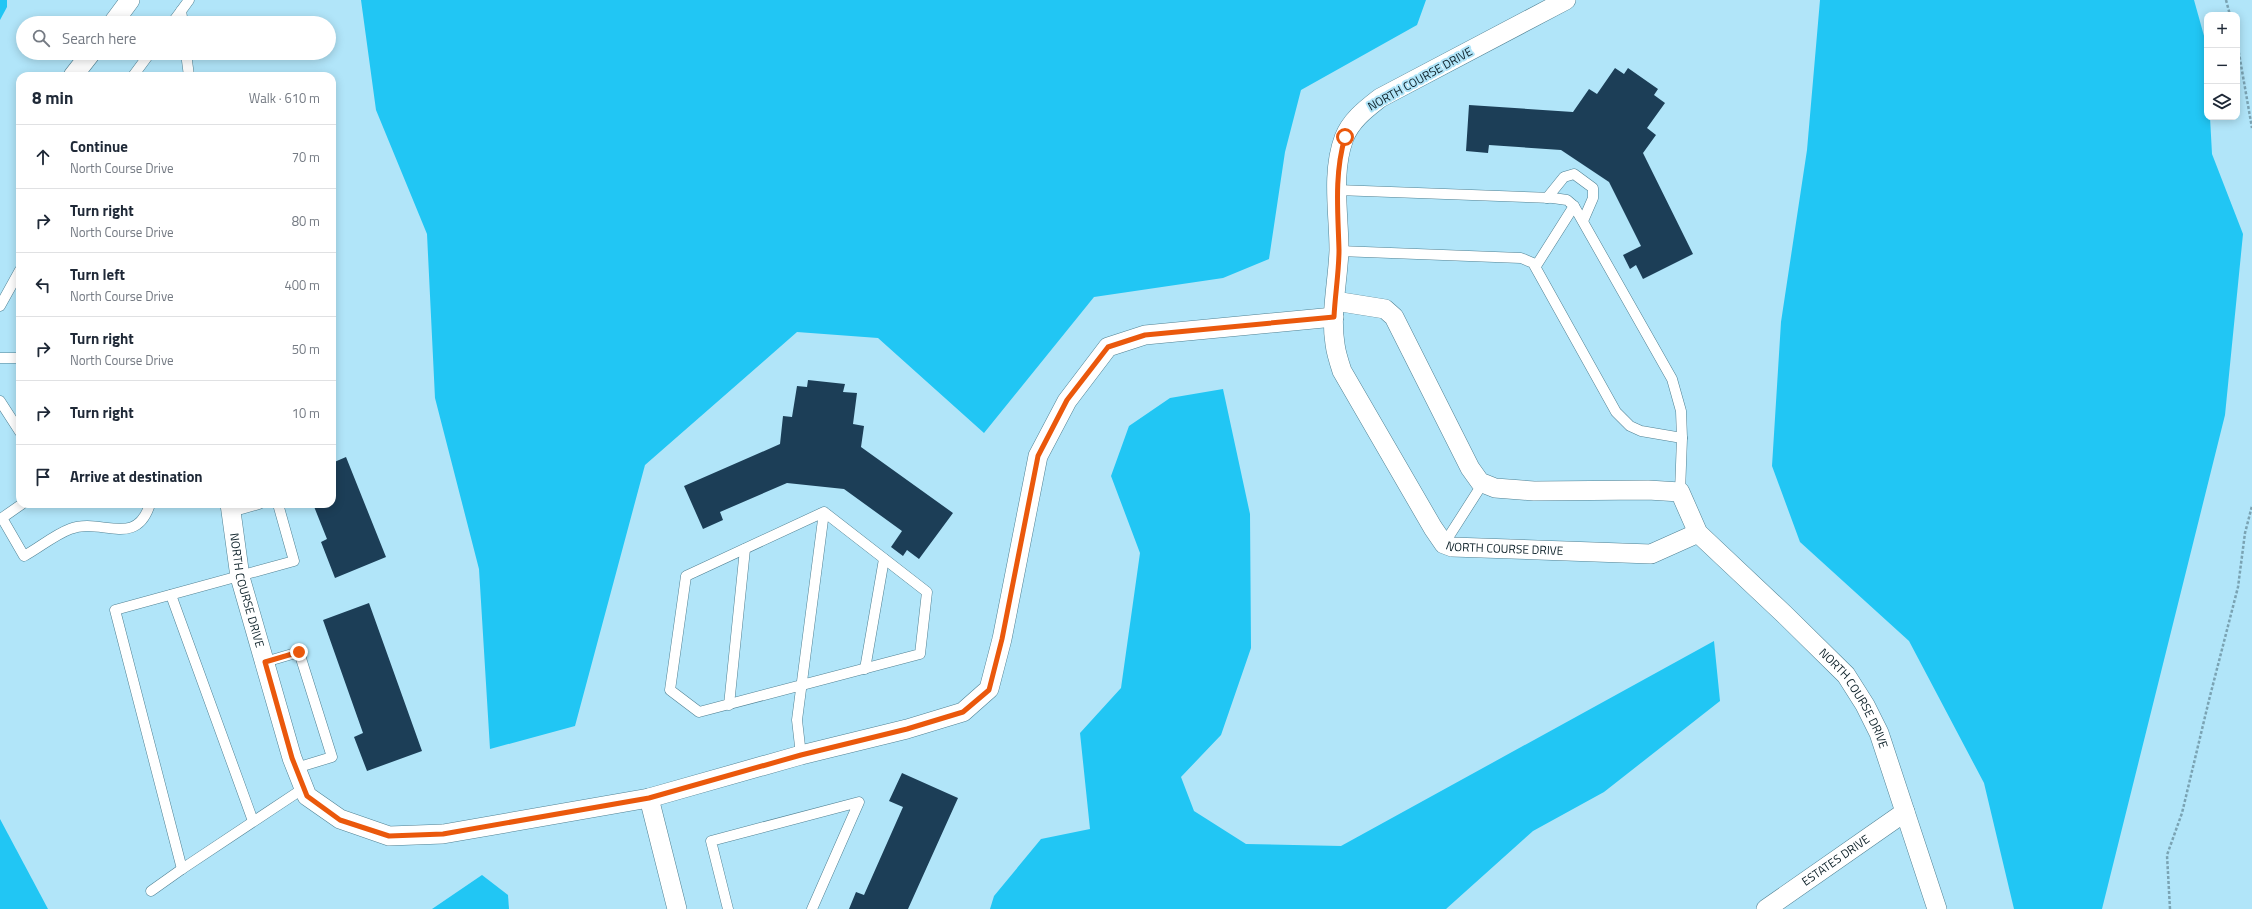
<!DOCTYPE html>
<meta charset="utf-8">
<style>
body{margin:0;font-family:"Titillium Web",sans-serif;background:#f2f2f3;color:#1f2937}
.controls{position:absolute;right:12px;top:12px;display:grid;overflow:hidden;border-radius:8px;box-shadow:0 2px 10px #0003}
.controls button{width:36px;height:36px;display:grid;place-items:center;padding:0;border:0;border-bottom:1px solid #e0e1e3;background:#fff;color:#1f2937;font:20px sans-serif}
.stop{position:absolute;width:12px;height:12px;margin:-9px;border:3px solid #ea580c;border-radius:50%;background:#fff}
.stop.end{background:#ea580c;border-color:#fff;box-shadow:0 1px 4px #0008}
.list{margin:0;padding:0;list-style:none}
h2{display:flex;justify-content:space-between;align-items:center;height:52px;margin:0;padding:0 16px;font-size:17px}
h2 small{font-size:13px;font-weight:400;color:#747a83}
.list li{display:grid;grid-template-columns:26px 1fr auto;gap:12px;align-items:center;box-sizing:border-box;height:64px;padding:0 16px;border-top:1px solid #e0e1e3}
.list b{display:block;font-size:15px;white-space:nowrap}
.list p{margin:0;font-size:13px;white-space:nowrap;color:#747a83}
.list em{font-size:13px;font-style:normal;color:#747a83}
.icon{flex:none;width:22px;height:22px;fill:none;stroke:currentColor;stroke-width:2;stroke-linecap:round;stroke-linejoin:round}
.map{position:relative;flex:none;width:2252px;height:909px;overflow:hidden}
.search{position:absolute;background:#fff;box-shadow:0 2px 10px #0003;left:16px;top:16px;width:320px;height:44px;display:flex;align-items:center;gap:10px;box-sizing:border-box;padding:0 14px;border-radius:22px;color:#747a83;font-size:15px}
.panel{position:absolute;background:#fff;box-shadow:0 2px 10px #0003;left:16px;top:72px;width:320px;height:436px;border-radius:12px}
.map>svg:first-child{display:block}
.water{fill:#21c6f4}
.building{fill:#1c3e57}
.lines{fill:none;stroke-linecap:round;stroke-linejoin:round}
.service-casing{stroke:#508193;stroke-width:11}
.minor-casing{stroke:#508193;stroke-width:20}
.path{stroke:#7aa3b3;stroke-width:2.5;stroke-dasharray:3 2;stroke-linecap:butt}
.service{stroke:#fff;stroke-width:10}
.minor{stroke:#fff;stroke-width:19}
.route{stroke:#ea580c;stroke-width:5}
.labels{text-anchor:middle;stroke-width:4;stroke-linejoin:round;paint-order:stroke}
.street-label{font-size:12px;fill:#0e222a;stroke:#b1e5f9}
</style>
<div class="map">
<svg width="2252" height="909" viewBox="0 0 2252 909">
<rect width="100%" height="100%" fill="#b1e5f9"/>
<g class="water">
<polygon points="0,0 7,0 7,7 0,20"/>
<polygon points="361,0 1426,0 1417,25 1301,90 1285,152 1269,259 1223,278 1094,297 984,433 878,338 797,332 645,465 575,726 490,749 479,569 435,398 427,234 376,110"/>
<polygon points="1820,0 2194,0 2206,43 2207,117 2210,117 2212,154 2243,234 2225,415 2102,909 2014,909 1984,783 1909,641 1800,542 1772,466 1781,322 1807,150"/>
<polygon points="1223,389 1250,514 1251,648 1221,735 1181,777 1194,811 1246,844 1341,846 1714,641 1720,701 1604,792 1533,831 1446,909 990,909 994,896 1041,839 1090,829 1080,733 1121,688 1140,553 1111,476 1129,426 1170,398"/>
<polygon points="0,819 48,909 0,909"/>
<polygon points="482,875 508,895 509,909 432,909"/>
</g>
<g class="building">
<polygon points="1615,68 1624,74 1628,68 1658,89 1654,95 1665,103 1647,128 1656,135 1643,153 1693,254 1643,279 1636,265 1630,269 1623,255 1641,246 1609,182 1561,150 1489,145 1488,153 1466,151 1469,105 1573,112 1589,89 1597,94"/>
<polygon points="808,380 845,384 843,392 857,393 853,424 864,426 861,447 953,513 919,559 907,550 903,556 891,547 902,531 844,489 787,483 720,512 723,520 703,529 684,486 780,444 783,416 792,417 797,386 807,387"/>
<polygon points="346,457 386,557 335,578 321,542 327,539 313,504 332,504 332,463"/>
<polygon points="369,603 422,751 367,771 354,737 363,733 323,620"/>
<polygon points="902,773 958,798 908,909 849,909 856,892 864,895 903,807 889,801"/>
</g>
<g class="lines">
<g class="service-casing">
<g id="service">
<polyline points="172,23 181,11"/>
<polyline points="183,23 181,11 189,0"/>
<polyline points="186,53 189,76"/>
<polyline points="133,76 150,53"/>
<polyline points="1337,190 1553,198 1567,200 1574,206 1672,379 1681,411 1682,438 1680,492"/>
<polyline points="1547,198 1564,177 1574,174 1593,188 1593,198 1583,221"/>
<polyline points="1339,251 1521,258 1533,263 1616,412 1630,426 1641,431 1682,438"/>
<polyline points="1536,266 1574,206"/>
<polyline points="0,306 20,270"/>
<polyline points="0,358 20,358"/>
<polyline points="0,401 20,432"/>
<path d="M22 504 2 518 24 556C39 548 54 535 70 529 101 517 136 549 150 504"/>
<polyline points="278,504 294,561 115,610 182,869 304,788"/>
<polyline points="231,512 259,504"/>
<polyline points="1444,544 1483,483"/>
<polyline points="171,595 253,821"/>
<polyline points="265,662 299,652 332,757 296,768"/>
<polyline points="865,669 884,559"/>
<polyline points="729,705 745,549"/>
<polyline points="801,755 797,720 824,512 927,592 920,654 699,712 670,690 686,576 824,512"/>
<polyline points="151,891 182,869"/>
<polyline points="728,909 711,841 859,802 812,909"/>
</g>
</g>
<g class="minor-casing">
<g id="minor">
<path id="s1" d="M1566 0 1380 98C1366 109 1351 120 1344 138 1331 173 1339 214 1339 250 1338 281 1330 313 1335 344 1336 353 1339 362 1342 371L1433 528 1444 544 1452 547 1651 554 1698 533"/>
<polyline points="113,23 130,0"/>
<polyline points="73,76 91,53"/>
<path id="s2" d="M1335 301 1385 309 1394 317 1470 468 1480 482 1495 488 1534 491 1648 490 1680 492 1698 533 1784 614 1846 675 1865 705 1879 733 1937 909"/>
<path id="s3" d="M230 504 240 577 292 758 307 796 340 819 389 836 443 834 649 798 801 755 907 729 963 712 989 689 1002 639 1038 456 1067 401 1108 347 1145 335 1334 317"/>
<polyline points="649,798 677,909"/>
<path id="s4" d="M1766 909 1905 812"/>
</g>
</g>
<g class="path">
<polyline points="2226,0 2230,15"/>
<polyline points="2237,42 2252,128"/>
<polyline points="2170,909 2167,855 2182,813 2209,700 2238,587 2245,533 2252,506"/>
</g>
<use href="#service" class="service"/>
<use href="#minor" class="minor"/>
</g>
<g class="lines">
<path class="route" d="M299 652 265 662 292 758 307 796 340 820 389 836 443 834 649 798 801 755 907 729 963 712 989 690 1002 639 1038 456 1067 400 1108 347 1145 335 1334 317C1335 295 1339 272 1339 250 1338 212 1334 175 1345 137"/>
</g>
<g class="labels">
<g class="street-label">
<text transform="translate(1420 79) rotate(-29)" y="4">NORTH COURSE DRIVE</text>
<text dy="4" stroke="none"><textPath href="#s1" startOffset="762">NORTH COURSE DRIVE</textPath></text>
<text dy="4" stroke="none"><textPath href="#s3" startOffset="88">NORTH COURSE DRIVE</textPath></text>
<text dy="4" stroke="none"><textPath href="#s2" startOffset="724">NORTH COURSE DRIVE</textPath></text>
<text dy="4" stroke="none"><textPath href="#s4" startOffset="85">ESTATES DRIVE</textPath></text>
</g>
</g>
</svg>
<div class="controls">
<button>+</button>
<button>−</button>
<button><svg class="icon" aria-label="layers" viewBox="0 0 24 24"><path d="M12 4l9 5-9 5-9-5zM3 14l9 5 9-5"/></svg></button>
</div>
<div class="stop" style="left:1345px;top:137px"></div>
<div class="stop end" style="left:299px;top:652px"></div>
<div class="search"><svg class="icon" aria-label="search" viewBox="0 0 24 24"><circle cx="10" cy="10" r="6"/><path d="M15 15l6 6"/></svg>Search here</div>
<section class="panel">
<h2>8 min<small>Walk · 610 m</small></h2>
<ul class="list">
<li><svg class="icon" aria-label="ahead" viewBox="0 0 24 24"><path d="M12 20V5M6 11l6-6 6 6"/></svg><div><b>Continue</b><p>North Course Drive</p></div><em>70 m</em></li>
<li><svg class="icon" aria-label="right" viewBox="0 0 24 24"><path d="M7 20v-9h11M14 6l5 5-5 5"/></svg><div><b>Turn right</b><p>North Course Drive</p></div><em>80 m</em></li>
<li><svg class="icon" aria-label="left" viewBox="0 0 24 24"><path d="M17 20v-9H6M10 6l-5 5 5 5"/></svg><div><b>Turn left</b><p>North Course Drive</p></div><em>400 m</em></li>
<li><svg class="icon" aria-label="right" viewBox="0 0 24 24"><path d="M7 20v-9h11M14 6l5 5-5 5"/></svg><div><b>Turn right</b><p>North Course Drive</p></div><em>50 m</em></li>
<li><svg class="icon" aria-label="right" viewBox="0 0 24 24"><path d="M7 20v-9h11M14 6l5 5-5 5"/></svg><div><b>Turn right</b></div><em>10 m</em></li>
<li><svg class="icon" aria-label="arrive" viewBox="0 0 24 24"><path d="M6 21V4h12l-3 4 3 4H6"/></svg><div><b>Arrive at destination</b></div></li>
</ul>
</section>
</div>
